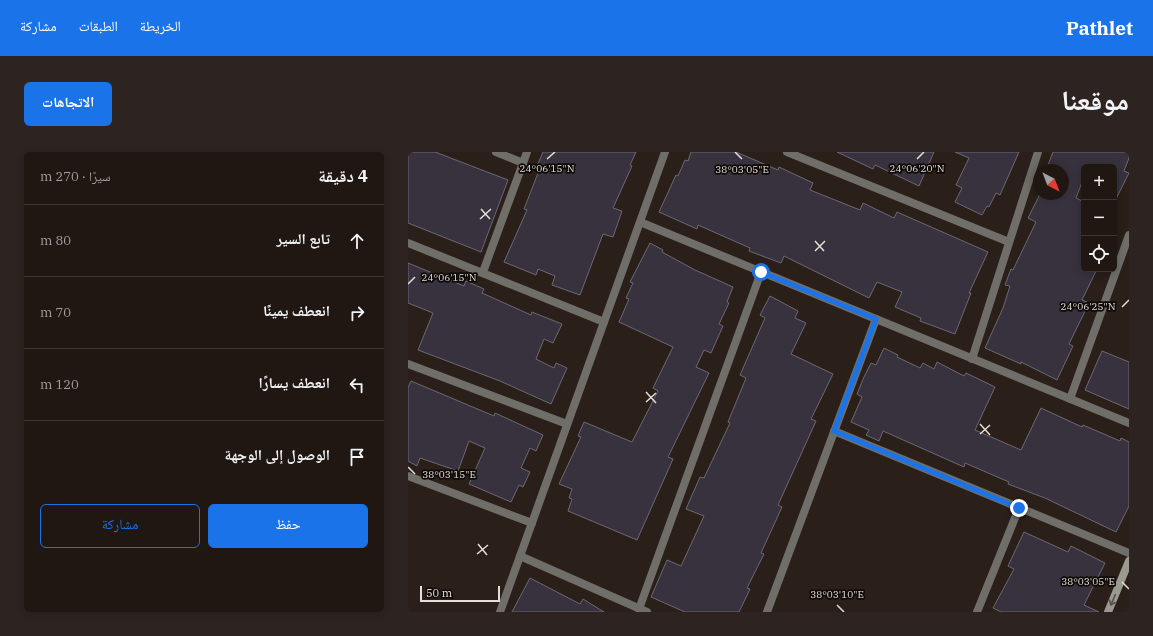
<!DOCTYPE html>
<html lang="ar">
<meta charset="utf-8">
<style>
body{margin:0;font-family:"IBM Plex Serif","Noto Naskh Arabic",serif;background:#2d2421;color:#f1f3f6;direction:rtl}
.controls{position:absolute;right:12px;top:12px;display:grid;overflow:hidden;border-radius:6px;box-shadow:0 2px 10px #0003}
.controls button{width:36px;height:36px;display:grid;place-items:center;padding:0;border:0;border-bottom:1px solid #3d3633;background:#201713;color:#f1f3f6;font:20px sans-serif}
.compass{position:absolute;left:625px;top:12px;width:36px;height:36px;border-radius:50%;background:#201713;box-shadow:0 2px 10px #0003;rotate:138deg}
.scale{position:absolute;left:12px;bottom:10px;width:80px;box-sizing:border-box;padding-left:4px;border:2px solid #e5ded9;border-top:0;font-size:11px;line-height:14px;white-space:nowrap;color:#e5ded9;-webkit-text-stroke:3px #0f0a08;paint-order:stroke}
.stop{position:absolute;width:12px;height:12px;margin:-9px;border:3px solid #1a73e8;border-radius:50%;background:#fff}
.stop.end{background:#1a73e8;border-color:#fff;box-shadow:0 1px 4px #0008}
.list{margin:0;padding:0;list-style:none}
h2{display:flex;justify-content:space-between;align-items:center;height:52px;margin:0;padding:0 16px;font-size:17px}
h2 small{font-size:13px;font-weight:400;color:#a29fa0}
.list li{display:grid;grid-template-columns:26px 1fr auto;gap:12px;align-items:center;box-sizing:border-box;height:72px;padding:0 16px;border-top:1px solid #3d3633}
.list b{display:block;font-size:15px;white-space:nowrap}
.list em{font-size:13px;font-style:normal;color:#a29fa0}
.actions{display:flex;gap:8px;padding:12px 16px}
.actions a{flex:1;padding:9px 0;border:1px solid #1a73e8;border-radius:6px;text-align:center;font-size:14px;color:#1a73e8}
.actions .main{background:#1a73e8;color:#fff}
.icon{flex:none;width:22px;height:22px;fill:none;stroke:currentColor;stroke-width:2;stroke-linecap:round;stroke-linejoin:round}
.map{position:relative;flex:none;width:721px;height:460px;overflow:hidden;direction:ltr;border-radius:6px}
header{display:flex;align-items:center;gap:24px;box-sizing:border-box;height:56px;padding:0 20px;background:#1a73e8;color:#fff}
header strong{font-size:19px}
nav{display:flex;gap:22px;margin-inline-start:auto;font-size:14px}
.intro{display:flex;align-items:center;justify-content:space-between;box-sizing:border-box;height:96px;padding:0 24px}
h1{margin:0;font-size:28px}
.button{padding:10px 18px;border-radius:6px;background:#1a73e8;color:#fff;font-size:14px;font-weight:700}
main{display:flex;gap:24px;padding:0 24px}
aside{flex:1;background:#201713;border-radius:6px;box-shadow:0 2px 10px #0003}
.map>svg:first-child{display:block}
.building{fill:#37323d;stroke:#6e6874}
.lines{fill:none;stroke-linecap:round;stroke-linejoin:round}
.street{stroke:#706e68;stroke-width:8}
.secondary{stroke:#9c9a90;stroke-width:8}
.oneway{stroke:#56524c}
.route{stroke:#1a73e8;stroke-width:5}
.ticks{fill:none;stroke:#e5ded9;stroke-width:1.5}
.ticks-label{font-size:10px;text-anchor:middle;fill:#e5ded9;stroke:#0f0a08;stroke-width:3.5;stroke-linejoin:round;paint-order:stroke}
</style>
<header>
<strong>Pathlet</strong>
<nav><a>الخريطة</a><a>الطبقات</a><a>مشاركة</a></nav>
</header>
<div class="intro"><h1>موقعنا</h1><a class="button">الاتجاهات</a></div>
<main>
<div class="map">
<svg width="721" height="460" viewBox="0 0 721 460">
<rect width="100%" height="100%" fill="#2a1f19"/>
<g class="building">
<polygon points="0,0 27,0 100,28 73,100 0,71"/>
<polygon points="135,0 228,0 222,13 224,14 205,56 214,59 205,85 195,82 172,143 144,133 147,124 130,117 128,123 96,110 119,58 116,57 132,16 129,14"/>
<polygon points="283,0 328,0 370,18 371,15 405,31 402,38 452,58 455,51 486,66 489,60 580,100 561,141 563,141 547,182 512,169 513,166 487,155 494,140 469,130 461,146 376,104 373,111 341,99 342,96 290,73 289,77 251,60 268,23 270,24 277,8 280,9"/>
<polygon points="429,0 526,0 511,34 467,13 465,17"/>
<polygon points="547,0 611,0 592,43 588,41 581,55 579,54 574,63 547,50 554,36 548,33 561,6"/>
<polygon points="645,0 721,0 721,6 716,19 721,21 706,51 706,15 676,15 676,25 668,46 676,50 676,117 689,117 674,148 681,151 661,192 665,194 649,228 613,210 613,212 577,196 595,156 602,134 597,133 603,117 605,118 628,70 620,66 632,42 655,42 655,18 638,18"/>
<polygon points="242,91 255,98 254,100 287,118 325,135 319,150 321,151 311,172 315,174 303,201 296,198 288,215 301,221 260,305 265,307 229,388 160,359 164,347 161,346 164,337 151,332 173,285 170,284 176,270 224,290 250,239 245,236 265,195 211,170 221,147 218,146 225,131 222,130"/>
<polygon points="0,111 56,134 58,129 76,137 74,141 123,163 124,160 154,172 145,191 136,187 128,207 146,216 148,211 159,216 143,252 92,229 10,198 25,161 0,151"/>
<polygon points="362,144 390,159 387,166 398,171 383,202 425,222 403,267 408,269 370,353 374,355 353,401 356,402 339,436 342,437 331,460 277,460 243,445 259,408 273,414 296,364 278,357 292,325 296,326 322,271 320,270 338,226 332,223 357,166 352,163"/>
<polygon points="476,196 490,203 489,205 512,216 515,211 526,217 529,210 556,224 558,221 587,235 567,278 613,298 633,256 674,275 675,273 712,289 713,286 721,290 721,354 708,380 637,346 600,332 601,330 557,311 556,315 475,279 471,289 458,283 461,278 443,270 454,245 449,242 456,225 463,211 468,213"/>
<polygon points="694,199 721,210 721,257 677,238"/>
<polygon points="3,229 86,264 87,261 135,283 128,299 122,296 113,316 122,320 115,335 111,333 103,350 61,332 77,296 61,289 50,319 12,306 9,314 0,309 0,235"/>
<polygon points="616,380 660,400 663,394 697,411 676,453 691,460 593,460 585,456 606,417 600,414"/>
<polygon points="122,426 172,452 175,447 196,460 104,460"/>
</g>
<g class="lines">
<g class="street">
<polyline points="88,0 115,11"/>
<polyline points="379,0 601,90"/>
<polyline points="232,70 721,271"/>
<polyline points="0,91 196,170"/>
<polyline points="75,120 119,0"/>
<polyline points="564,207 630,0"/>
<polyline points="0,212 159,272"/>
<polyline points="662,247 721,83"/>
<polyline points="426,279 721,401"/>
<polyline points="0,324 124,371"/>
<polyline points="112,404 239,460"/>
<polyline points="231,457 353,120"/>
<polyline points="92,460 257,0"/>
<polyline points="359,460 468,167"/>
<polyline points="569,460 611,356"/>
</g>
<polyline class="secondary" points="700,460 721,409"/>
</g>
<defs><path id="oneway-shaft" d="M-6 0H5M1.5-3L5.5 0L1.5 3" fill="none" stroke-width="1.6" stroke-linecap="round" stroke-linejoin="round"/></defs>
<use class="oneway" href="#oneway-shaft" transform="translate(705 448) rotate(113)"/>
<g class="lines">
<polyline class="route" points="353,120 468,167 426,279 611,356"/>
</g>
<path class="ticks" d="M327 0 334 7M139 7 147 0M509 7 516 0M73 57 82 67M72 67 83 57M407 89 416 99M407 99 417 89M0 132 7 125M714 155 721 148M238 240 248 251M238 250 248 241M572 272 582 283M572 282 582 273M0 315 7 322M70 392 79 403M69 402 80 393M714 430 721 437M429 453 436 460"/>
<g class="ticks-label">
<text x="139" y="20">24°06'15"N</text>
<text x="509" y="20">24°06'20"N</text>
<text x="334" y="21">38°03'05"E</text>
<text x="41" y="129">24°06'15"N</text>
<text x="680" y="158">24°06'25"N</text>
<text x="41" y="326">38°03'15"E</text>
<text x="680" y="433">38°03'05"E</text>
<text x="429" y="446">38°03'10"E</text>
</g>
</svg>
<div class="controls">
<button>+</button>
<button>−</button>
<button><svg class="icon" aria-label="locate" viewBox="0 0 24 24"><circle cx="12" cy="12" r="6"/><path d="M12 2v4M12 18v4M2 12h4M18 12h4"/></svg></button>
</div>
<svg class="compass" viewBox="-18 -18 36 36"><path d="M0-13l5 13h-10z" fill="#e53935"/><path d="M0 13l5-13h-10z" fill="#a29fa0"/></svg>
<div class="scale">50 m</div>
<div class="stop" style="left:353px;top:120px"></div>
<div class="stop end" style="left:611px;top:356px"></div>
</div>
<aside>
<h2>4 دقيقة<small>سيرًا · 270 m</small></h2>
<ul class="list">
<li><svg class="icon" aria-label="ahead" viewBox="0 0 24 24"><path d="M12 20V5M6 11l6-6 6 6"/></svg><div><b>تابع السير</b></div><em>80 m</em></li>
<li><svg class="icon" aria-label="right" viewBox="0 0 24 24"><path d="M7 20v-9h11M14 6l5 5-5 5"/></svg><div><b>انعطف يمينًا</b></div><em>70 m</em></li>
<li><svg class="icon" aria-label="left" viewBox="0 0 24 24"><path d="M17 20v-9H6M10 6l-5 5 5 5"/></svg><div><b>انعطف يسارًا</b></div><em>120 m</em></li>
<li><svg class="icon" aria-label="arrive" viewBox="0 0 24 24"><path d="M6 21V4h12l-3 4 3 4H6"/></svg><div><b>الوصول إلى الوجهة</b></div></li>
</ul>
<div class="actions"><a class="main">حفظ</a><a>مشاركة</a></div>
</aside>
</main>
